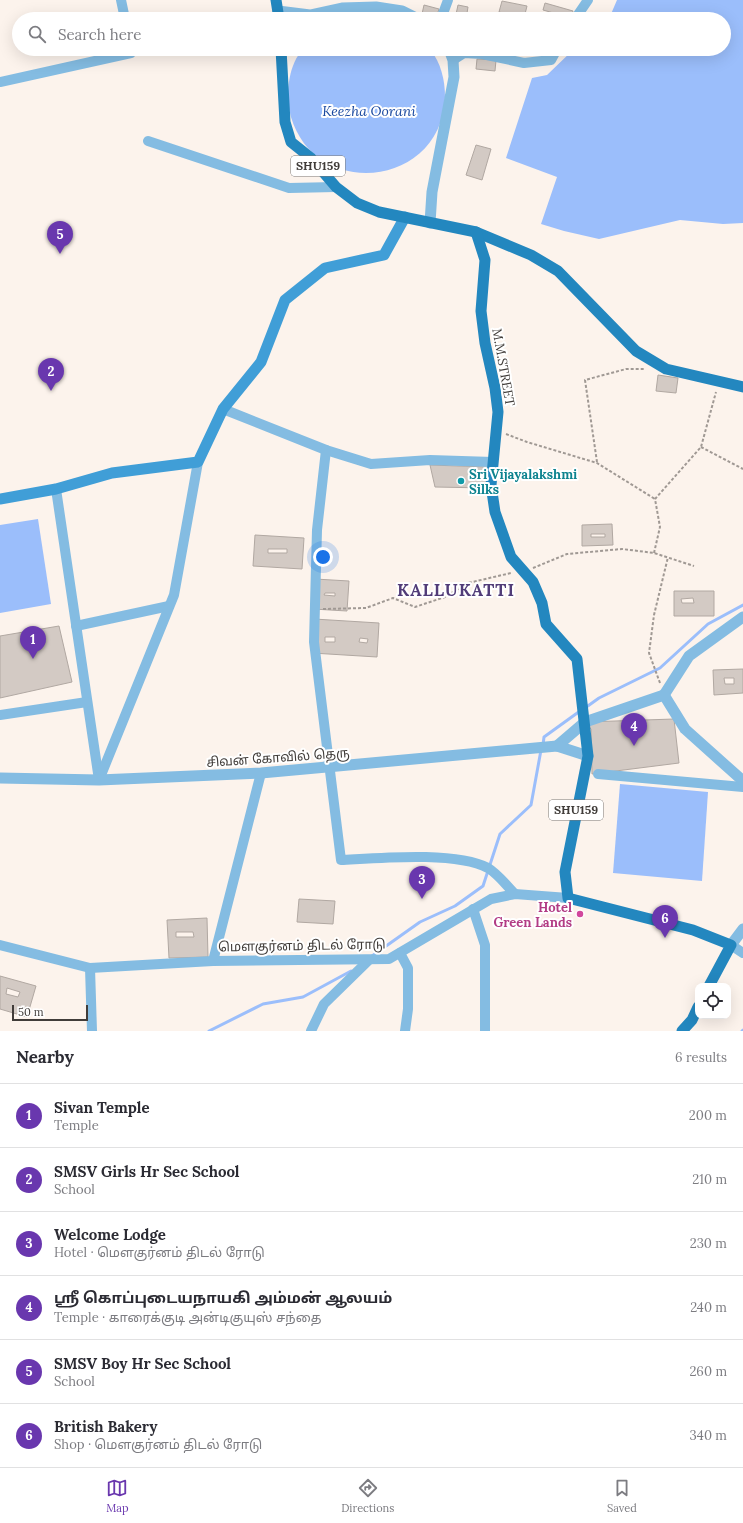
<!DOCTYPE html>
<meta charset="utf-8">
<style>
body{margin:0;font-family:Lora,"Noto Sans Tamil",serif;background:#f7f7f7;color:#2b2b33}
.controls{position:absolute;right:12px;bottom:12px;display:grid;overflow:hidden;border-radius:8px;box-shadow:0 4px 16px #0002}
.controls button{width:36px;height:36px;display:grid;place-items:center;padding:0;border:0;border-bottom:1px solid #e1e1e2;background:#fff;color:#2b2b33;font:20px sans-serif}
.scale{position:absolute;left:12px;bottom:10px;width:76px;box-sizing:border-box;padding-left:4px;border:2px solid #403c39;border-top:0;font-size:11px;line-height:14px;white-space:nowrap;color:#403c39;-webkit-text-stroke:3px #fff;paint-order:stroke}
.you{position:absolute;left:323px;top:557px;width:14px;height:14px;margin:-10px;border:3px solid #fff;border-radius:50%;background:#1a73e8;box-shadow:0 0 0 6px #1a73e833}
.badge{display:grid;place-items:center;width:26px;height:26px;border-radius:50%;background:#6937ae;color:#fff;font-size:13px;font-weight:700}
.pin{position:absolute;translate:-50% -33px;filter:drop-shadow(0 1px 2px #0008)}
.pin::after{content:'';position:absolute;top:21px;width:14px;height:12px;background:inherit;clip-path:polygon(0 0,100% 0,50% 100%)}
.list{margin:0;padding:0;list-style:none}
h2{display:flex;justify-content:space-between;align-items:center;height:52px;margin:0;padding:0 16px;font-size:17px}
h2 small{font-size:13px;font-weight:400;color:#7c7c81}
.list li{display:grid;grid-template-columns:26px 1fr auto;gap:12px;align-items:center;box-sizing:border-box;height:64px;padding:0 16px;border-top:1px solid #e1e1e2}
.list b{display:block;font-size:15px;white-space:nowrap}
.list p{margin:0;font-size:13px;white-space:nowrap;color:#7c7c81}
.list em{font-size:13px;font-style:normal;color:#7c7c81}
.icon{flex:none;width:22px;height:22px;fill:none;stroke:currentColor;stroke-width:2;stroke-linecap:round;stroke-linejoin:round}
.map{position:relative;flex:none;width:743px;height:1031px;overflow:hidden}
.search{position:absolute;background:#fff;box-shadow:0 4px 16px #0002;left:12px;right:12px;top:12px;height:44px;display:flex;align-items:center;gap:10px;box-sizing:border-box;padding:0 14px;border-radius:22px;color:#7c7c81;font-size:15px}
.sheet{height:436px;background:#fff}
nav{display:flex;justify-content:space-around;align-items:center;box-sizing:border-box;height:56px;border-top:1px solid #e1e1e2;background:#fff;font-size:11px;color:#7c7c81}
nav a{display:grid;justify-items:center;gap:2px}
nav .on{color:#6937ae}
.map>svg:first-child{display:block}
.water{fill:#9bbefb}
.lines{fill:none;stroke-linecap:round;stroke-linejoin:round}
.stream{stroke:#9bbefb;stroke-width:3}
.building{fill:#d3cac4;stroke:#b1a8a2;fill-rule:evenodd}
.path{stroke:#a09994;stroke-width:2;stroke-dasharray:3 2;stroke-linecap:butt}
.minor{stroke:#84bce2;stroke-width:10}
.tertiary{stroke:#84bce2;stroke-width:11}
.secondary{stroke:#409ed7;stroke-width:11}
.primary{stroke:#2387bf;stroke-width:11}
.culture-dot{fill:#0f9aa8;stroke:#fff;stroke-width:1.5}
.hotel-dot{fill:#d1479c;stroke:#fff;stroke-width:1.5}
.labels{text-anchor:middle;stroke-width:4;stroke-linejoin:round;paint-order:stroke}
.shield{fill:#fff;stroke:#797674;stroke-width:1}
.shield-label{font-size:12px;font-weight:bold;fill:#403c39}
.street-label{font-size:13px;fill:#403c39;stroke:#fff}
.culture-label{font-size:13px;font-weight:bold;fill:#0d838f;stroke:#fff;text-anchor:start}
.hotel-label{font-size:13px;font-weight:bold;fill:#b23c85;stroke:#fff;text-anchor:end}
.water-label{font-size:14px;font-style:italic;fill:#1a499f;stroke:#fff}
.district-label{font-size:17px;font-weight:bold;letter-spacing:1px;fill:#513c78;stroke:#fff}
</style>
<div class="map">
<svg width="743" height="1031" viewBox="0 0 743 1031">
<rect width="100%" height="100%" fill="#fcf3ec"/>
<g class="water">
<polygon points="617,0 743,0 743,223 723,224 680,220 599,239 564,231 541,224 557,177 506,158 532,78 547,75 574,49 724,49 724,19 606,19 611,14"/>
<path d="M303 49H430C441 63 445 80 445 97 442 190 308 202 289 109 286 91 289 64 303 49Z"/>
<polygon points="38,519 51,604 0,613 0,525"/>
<polygon points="620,784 708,792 702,881 613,873"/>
</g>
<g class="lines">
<g class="stream">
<polyline points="585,708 599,698 660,668 708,624 743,605"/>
<polyline points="543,745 544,737 580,711"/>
<polyline points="372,956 420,922 455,906 483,886 500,834 531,805 541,750"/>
<polyline points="209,1031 263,1004 303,997 351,971"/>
<polyline points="742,1031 743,1030"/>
</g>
</g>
<g class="building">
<polygon points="502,1 527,6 524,18 499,12"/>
<polygon points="545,3 573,11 571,18 543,10"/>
<polygon points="424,5 439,9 436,18 422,14"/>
<polygon points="458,5 468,7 466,19 455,19"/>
<polygon points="477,59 496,60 495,71 476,69"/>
<polygon points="476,145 491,149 482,180 466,175"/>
<polygon points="658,375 678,378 676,393 656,391"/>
<polygon points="430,465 488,467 487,488 435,487"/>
<path d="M612 524 613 545 582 546V525ZM591 534H605V537H591Z"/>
<path d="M255 535 304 538 302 569 253 566ZM268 549H287V553H268Z"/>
<path d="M315 579 349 581 347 611 313 609ZM325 593H335V596L324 595Z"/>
<path d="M674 591H714V616H674ZM693 598 694 603H682L681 599Z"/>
<path d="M314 619 379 623 377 657 312 653ZM325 637H335V642H325ZM360 638 368 639 367 643 359 642Z"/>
<polygon points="59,626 72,682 0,698 0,636"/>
<path d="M743 669V693L714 695 713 670ZM724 678H734V684H725Z"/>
<polygon points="674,719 679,763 592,774 591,729 585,722"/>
<polygon points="299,899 335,901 333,924 297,922"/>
<path d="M207 918 208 957 169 958 167 920ZM176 932H193L194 937H176Z"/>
<path d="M0 976 36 986 27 1017 0 1009ZM7 988 20 992 18 997 6 994Z"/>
</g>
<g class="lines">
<g class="path">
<polyline points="506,434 527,442 597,463 655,499"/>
<polyline points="701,447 743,469"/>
<polyline points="597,462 585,380 626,369 645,369"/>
<polyline points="654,553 660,527 655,499 701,447 716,392"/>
<polyline points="533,568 567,554 622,549 654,553 694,566"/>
<polyline points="323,609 366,608 393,598 415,607 445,597 468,583 511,573"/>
<polyline points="660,683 649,653 654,615 668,557"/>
</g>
<g class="minor">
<polyline points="121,0 125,19"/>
<polyline points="441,19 448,0"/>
<polyline points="575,19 588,0"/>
<polyline points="453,60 464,53 482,54 524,63 551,60 557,49"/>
<polyline points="0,82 131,53 130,49"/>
<polyline points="148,141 289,188 336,187"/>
<polyline points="223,409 326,450 371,464 430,460 493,462"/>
<path d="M326 450 317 530 314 642 341 860C379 858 456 851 488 868 498 874 507 886 515 894"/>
<polyline points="56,489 99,780"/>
<polyline points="76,626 169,606"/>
<polyline points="0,715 87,702"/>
<polyline points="598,774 743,787"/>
<polyline points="99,780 174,595 198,462"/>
<polyline points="473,909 485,945 485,1031"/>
<polyline points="0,945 90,968 213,961 389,959 491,899 515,894 568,898"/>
<polyline points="731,945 743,953"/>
<polyline points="400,953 408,968 408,1009 405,1031"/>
<polyline points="213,961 261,773"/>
<polyline points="90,968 92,1031"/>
<polyline points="311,1031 324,1004 369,960"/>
</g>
<g class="tertiary">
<polyline points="278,11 310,15 342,8 376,7 402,11 418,19"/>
<polyline points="430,223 432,192 454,77 453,60 449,49"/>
<polyline points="664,695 689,656 743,617"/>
<polyline points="557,746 585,722 664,695 685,729 743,781"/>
<polyline points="0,778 99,780 261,773 557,746 588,756"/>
<polyline points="731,945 743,929"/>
</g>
<polyline class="secondary" points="0,499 56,489 112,473 198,462 223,409 261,362 285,300 325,268 384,255 405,217"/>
<g class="primary">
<polyline points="276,0 279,19"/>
<polyline points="281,49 285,122 291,142 311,158 336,187 357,203 379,212 476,232 531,255 558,271 636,351 666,369 743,387"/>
<polyline points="476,232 485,260 481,311 485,343 495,388 498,412 491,485 495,512 511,557 533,582 542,603 546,624 577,659 588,756 565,872 568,898 693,930 731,945 709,986"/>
<polyline points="682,1031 692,1020 698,1007"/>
</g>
</g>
<circle class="culture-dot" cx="461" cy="481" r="4"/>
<circle class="hotel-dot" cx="580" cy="914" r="4"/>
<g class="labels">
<g class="shield">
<rect x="291" y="156" width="54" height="20" rx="3"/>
<rect x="549" y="800" width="54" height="20" rx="3"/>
</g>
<g class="shield-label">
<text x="318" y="170">SHU159</text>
<text x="576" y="814">SHU159</text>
</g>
<g class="street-label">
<text transform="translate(504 367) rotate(80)" y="5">M.M.STREET</text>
<text transform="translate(278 757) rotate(-4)" y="5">சிவன் கோவில் தெரு</text>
<text transform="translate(302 945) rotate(-1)" y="5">மௌகுர்னம் திடல் ரோடு</text>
</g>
<g class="culture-label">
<text x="469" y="479">Sri Vijayalakshmi<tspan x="469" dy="15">Silks</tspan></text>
</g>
<g class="hotel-label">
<text x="572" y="912">Hotel<tspan x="572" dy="15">Green Lands</tspan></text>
</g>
<g class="water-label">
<text x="369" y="116">Keezha Oorani</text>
</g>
<g class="district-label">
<text x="456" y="596">KALLUKATTI</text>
</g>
</g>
</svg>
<div class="controls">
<button><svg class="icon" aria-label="locate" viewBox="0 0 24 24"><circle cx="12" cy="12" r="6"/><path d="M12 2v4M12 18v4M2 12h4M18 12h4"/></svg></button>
</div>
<div class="scale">50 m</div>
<div class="you"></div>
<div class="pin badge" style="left:33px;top:659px">1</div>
<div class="pin badge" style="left:51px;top:391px">2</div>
<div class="pin badge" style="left:422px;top:899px">3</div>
<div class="pin badge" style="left:634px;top:746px">4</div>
<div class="pin badge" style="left:60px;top:254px">5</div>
<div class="pin badge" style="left:665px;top:938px">6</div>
<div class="search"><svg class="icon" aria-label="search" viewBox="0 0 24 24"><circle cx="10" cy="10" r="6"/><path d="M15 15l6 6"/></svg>Search here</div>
</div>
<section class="sheet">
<h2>Nearby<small>6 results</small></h2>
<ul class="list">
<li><span class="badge">1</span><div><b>Sivan Temple</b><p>Temple</p></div><em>200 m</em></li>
<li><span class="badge">2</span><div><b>SMSV Girls Hr Sec School</b><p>School</p></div><em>210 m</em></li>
<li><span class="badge">3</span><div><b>Welcome Lodge</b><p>Hotel · மௌகுர்னம் திடல் ரோடு</p></div><em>230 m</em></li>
<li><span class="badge">4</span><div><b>ஸ்ரீ கொப்புடையநாயகி அம்மன் ஆலயம்</b><p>Temple · காரைக்குடி அன்டிகுயுஸ் சந்தை</p></div><em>240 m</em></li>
<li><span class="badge">5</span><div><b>SMSV Boy Hr Sec School</b><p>School</p></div><em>260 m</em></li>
<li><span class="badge">6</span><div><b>British Bakery</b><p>Shop · மௌகுர்னம் திடல் ரோடு</p></div><em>340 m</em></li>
</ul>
</section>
<nav>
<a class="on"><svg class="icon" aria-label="map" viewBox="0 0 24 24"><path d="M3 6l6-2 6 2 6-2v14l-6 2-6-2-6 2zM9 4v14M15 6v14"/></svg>Map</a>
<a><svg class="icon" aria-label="directions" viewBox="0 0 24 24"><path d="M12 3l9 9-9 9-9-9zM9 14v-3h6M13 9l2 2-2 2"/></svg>Directions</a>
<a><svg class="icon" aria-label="saved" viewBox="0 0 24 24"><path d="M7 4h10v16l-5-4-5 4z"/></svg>Saved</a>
</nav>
